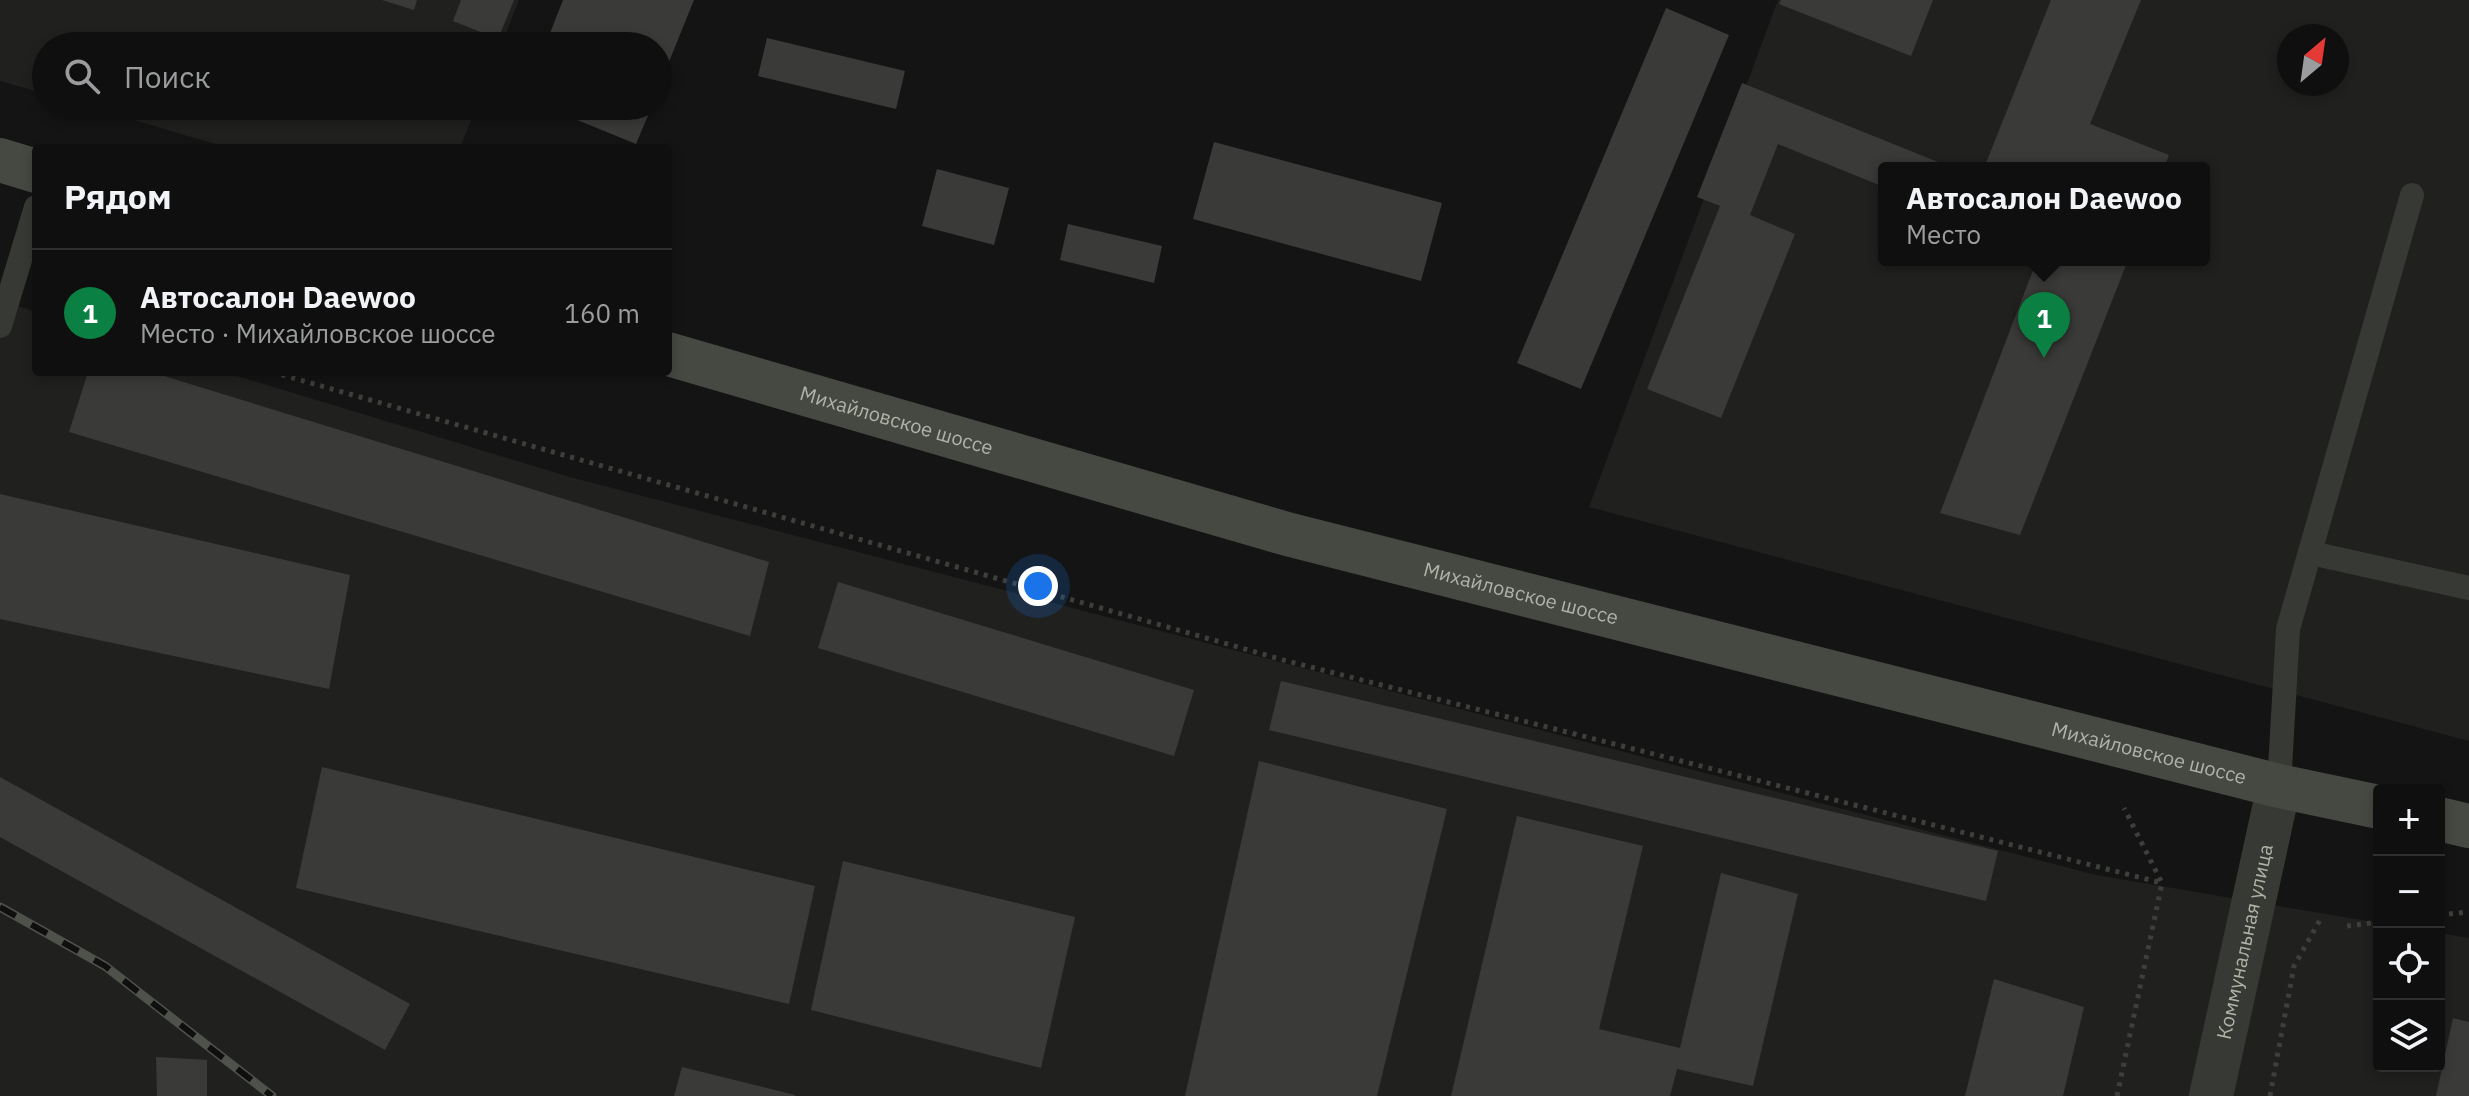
<!DOCTYPE html>
<html lang="ru">
<meta charset="utf-8">
<style>
body{margin:0;font-family:"IBM Plex Sans",sans-serif;background:#171817;color:#f1f3f6}
.controls{position:absolute;right:24px;bottom:24px;display:grid;overflow:hidden;border-radius:8px;box-shadow:0 4px 12px #0003}
.controls button{width:72px;height:72px;display:grid;place-items:center;padding:0;border:0;border-bottom:2px solid #2e2f2e;background:#0e0f0e;color:#f1f3f6;font:40px sans-serif}
.compass{position:absolute;left:2277px;top:24px;width:72px;height:72px;border-radius:50%;background:#0e0f0e;box-shadow:0 4px 12px #0003;rotate:29deg}
.you{position:absolute;left:1038px;top:586px;width:28px;height:28px;margin:-20px;border:6px solid #fff;border-radius:50%;background:#1a73e8;box-shadow:0 0 0 12px #1a73e833}
.badge{display:grid;place-items:center;width:52px;height:52px;border-radius:50%;background:#0b8043;color:#fff;font-size:26px;font-weight:700}
.pin{position:absolute;translate:-50% -66px;filter:drop-shadow(0 2px 4px #0008)}
.pin::after{content:'';position:absolute;top:42px;width:28px;height:24px;background:inherit;clip-path:polygon(0 0,100% 0,50% 100%)}
.popup{position:absolute;left:1878px;top:162px;width:332px;height:104px;box-sizing:border-box;display:grid;place-content:center;border-radius:8px;background:#0e0f0e;filter:drop-shadow(0 2px 6px #0005);font-size:26px;white-space:nowrap;color:#9b9c9e}
.popup b{font-size:30px;color:#f1f3f6}
.popup::after{content:'';position:absolute;left:50%;top:100%;margin-left:-16px;border:16px solid transparent;border-top-color:#0e0f0e}
.list{margin:0;padding:0;list-style:none}
h2{display:flex;justify-content:space-between;align-items:center;height:104px;margin:0;padding:0 32px;font-size:34px}
h2 small{font-size:26px;font-weight:400;color:#9b9c9e}
.list li{display:grid;grid-template-columns:52px 1fr auto;gap:24px;align-items:center;box-sizing:border-box;height:128px;padding:0 32px;border-top:2px solid #2e2f2e}
.list b{display:block;font-size:30px;white-space:nowrap}
.list p{margin:0;font-size:26px;white-space:nowrap;color:#9b9c9e}
.list em{font-size:26px;font-style:normal;color:#9b9c9e}
.icon{flex:none;width:44px;height:44px;fill:none;stroke:currentColor;stroke-width:2;stroke-linecap:round;stroke-linejoin:round}
.map{position:relative;flex:none;width:2469px;height:1096px;overflow:hidden}
.search{position:absolute;background:#0e0f0e;box-shadow:0 4px 12px #0003;left:32px;top:32px;width:640px;height:88px;display:flex;align-items:center;gap:20px;box-sizing:border-box;padding:0 28px;border-radius:44px;color:#9b9c9e;font-size:30px}
.panel{position:absolute;background:#0e0f0e;box-shadow:0 4px 12px #0003;left:32px;top:144px;width:640px;height:232px;border-radius:8px}
.map>svg:first-child{display:block}
.built{fill:#20211f;fill-rule:evenodd}
.building{fill:#3a3b38}
.lines{fill:none;stroke-linecap:round;stroke-linejoin:round}
.path{stroke:#3d403a;stroke-width:5;stroke-dasharray:4 6;stroke-linecap:butt}
.lane{stroke:#363934;stroke-width:24}
.street{stroke:#363934;stroke-width:44}
.secondary{stroke:#464942;stroke-width:44}
.rail-casing{stroke:#4f524b;stroke-width:9}
.rail{stroke:#0e0f0e;stroke-width:6;stroke-dasharray:18;stroke-linecap:butt}
.labels{text-anchor:middle;stroke-width:6;stroke-linejoin:round;paint-order:stroke}
.street-label{font-size:20px;fill:#aeb3a6;stroke:#0e0f0e}
</style>
<div class="map">
<svg width="2469" height="1096" viewBox="0 0 2469 1096">
<rect width="100%" height="100%" fill="#131413"/>
<g class="built">
<polygon points="0,0 519,0 501,46 46,46 46,94 0,81"/>
<path d="M1778 0H2469V741L1589 507ZM2289 36H2337V84H2289ZM1884 168H2204V260H1884Z"/>
<polygon points="86,106 477,106 460,148 229,148"/>
<polygon points="0,300 36,312 36,372 224,372 570,477 2096,875 2379,923 2379,1066 2439,1066 2439,933 2469,938 2469,1096 0,1096"/>
</g>
<g class="building">
<polygon points="382,0 417,0 414,10"/>
<polygon points="461,0 514,0 498,39 453,21"/>
<polygon points="563,0 694,0 658,89 658,46 545,46"/>
<polygon points="1781,0 1933,0 1911,56 1779,4"/>
<polygon points="2051,0 2141,0 2090,124 2169,155 2164,168 1984,168"/>
<polygon points="1666,8 1729,35 1581,389 1517,363"/>
<polygon points="767,38 905,71 896,109 758,76"/>
<polygon points="1742,83 1938,162 1936,168 1884,168 1884,187 1778,144 1750,215 1795,234 1721,418 1647,389 1720,206 1697,197"/>
<polygon points="543,106 652,106 636,144"/>
<polygon points="1214,142 1442,203 1421,281 1193,219"/>
<polygon points="937,169 1009,188 994,245 922,226"/>
<polygon points="1068,224 1162,246 1154,283 1060,260"/>
<polygon points="2037,260 2128,260 2020,535 1940,513"/>
<polygon points="88,372 151,372 769,562 750,636 69,432"/>
<polygon points="0,494 350,575 329,689 0,619"/>
<polygon points="838,582 1194,690 1174,756 818,648"/>
<polygon points="1281,681 1998,851 1986,901 1269,730"/>
<polygon points="1259,761 1447,809 1377,1096 1185,1096"/>
<polygon points="322,767 815,886 789,1004 296,888"/>
<polygon points="0,777 410,1004 385,1050 0,837"/>
<polygon points="1517,816 1643,846 1599,1029 1680,1048 1721,873 1798,894 1753,1086 1677,1069 1670,1096 1451,1096"/>
<polygon points="843,861 1075,917 1041,1068 811,1010"/>
<polygon points="1994,979 2084,1007 2063,1096 1965,1096"/>
<polygon points="2453,1018 2469,1022 2469,1096 2436,1096"/>
<polygon points="156,1057 207,1060 207,1096 157,1096"/>
<polygon points="682,1067 795,1095 795,1096 674,1096"/>
</g>
<g class="lines">
<g class="path">
<polyline points="168,148 169,145"/>
<polyline points="272,372 1287,661 2162,883"/>
<polyline points="2439,915 2469,912"/>
<polyline points="2347,926 2379,922"/>
<polyline points="2117,1096 2162,883 2124,808"/>
<polyline points="2270,1096 2294,966 2320,920"/>
</g>
<g class="lane">
<polyline points="0,326 36,207"/>
<polyline points="2311,553 2469,588"/>
<polyline points="2279,786 2288,629 2412,195"/>
</g>
<path class="street" id="s1" d="M2211 1096 2279 786"/>
<g class="secondary">
<polyline points="0,160 36,171"/>
<path id="s2" d="M668 354 1287 534 2279 786 2379 807"/>
<polyline points="2439,819 2469,826"/>
</g>
<g class="rail-casing">
<polyline id="rail" points="0,907 105,966 272,1096"/>
</g>
<use href="#rail" class="rail"/>
</g>
<g class="labels">
<g class="street-label">
<text dy="7" stroke="none"><textPath href="#s2" startOffset="238">Михайловское шоссе</textPath></text>
<text dy="7" stroke="none"><textPath href="#s2" startOffset="886">Михайловское шоссе</textPath></text>
<text dy="7" stroke="none"><textPath href="#s2" startOffset="1534">Михайловское шоссе</textPath></text>
<text dy="7" stroke="none"><textPath href="#s1" startOffset="158">Коммунальная улица</textPath></text>
</g>
</g>
</svg>
<div class="controls">
<button>+</button>
<button>−</button>
<button><svg class="icon" aria-label="locate" viewBox="0 0 24 24"><circle cx="12" cy="12" r="6"/><path d="M12 2v4M12 18v4M2 12h4M18 12h4"/></svg></button>
<button><svg class="icon" aria-label="layers" viewBox="0 0 24 24"><path d="M12 4l9 5-9 5-9-5zM3 14l9 5 9-5"/></svg></button>
</div>
<svg class="compass" viewBox="-18 -18 36 36"><path d="M0-13l5 13h-10z" fill="#e53935"/><path d="M0 13l5-13h-10z" fill="#9b9c9e"/></svg>
<div class="you"></div>
<div class="pin badge" style="left:2044px;top:358px">1</div>
<div class="popup"><b>Автосалон Daewoo</b>Место</div>
<div class="search"><svg class="icon" aria-label="search" viewBox="0 0 24 24"><circle cx="10" cy="10" r="6"/><path d="M15 15l6 6"/></svg>Поиск</div>
<section class="panel">
<h2>Рядом<small></small></h2>
<ul class="list">
<li><span class="badge">1</span><div><b>Автосалон Daewoo</b><p>Место · Михайловское шоссе</p></div><em>160 m</em></li>
</ul>
</section>
</div>
